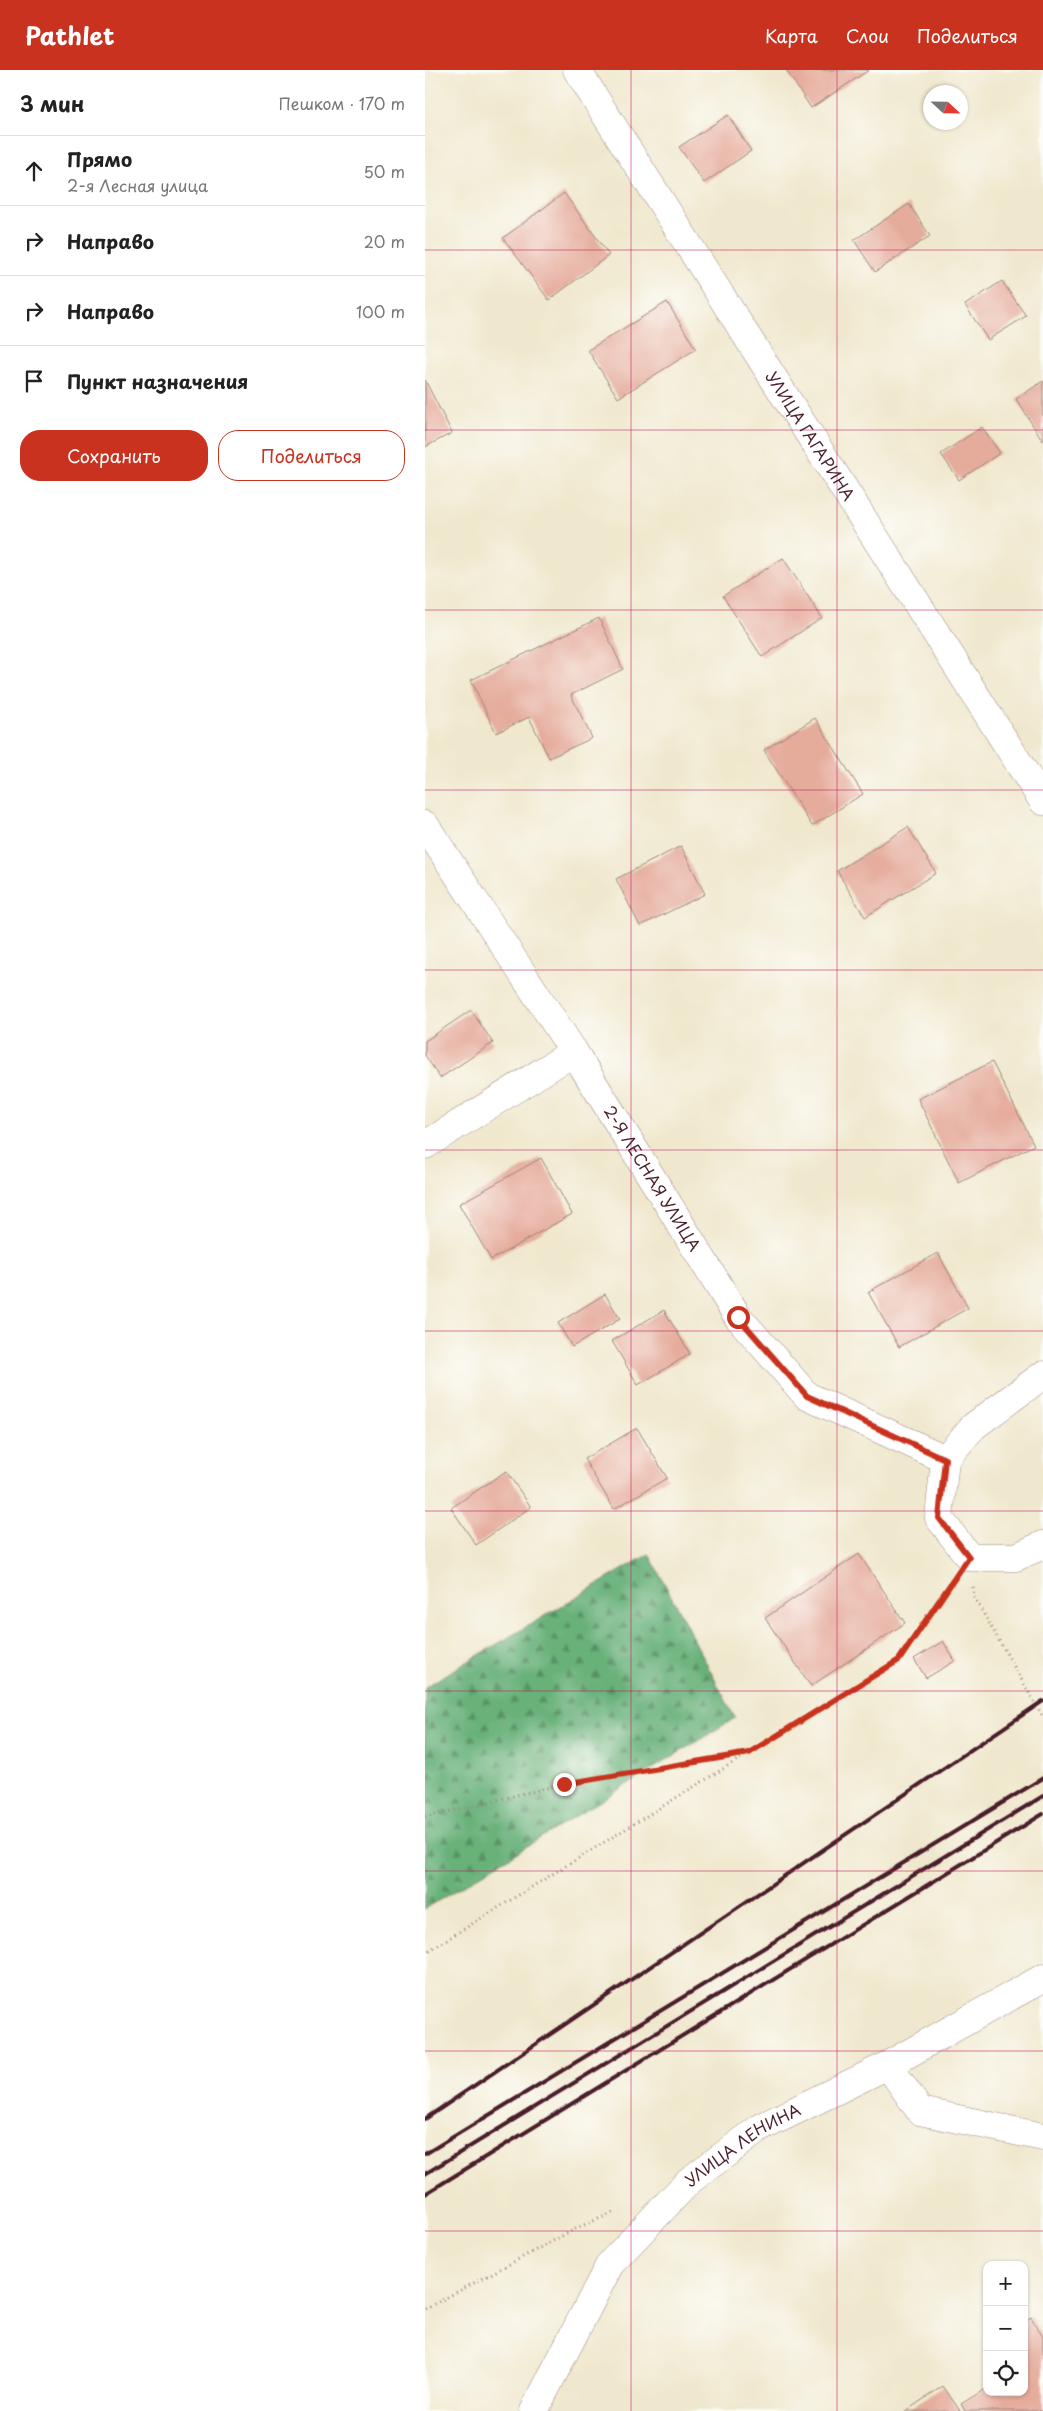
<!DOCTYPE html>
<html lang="ru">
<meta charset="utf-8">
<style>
body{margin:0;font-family:"Playpen Sans",sans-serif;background:#f6f6f6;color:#222}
.controls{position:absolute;right:15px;bottom:15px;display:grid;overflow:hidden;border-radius:10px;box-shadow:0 1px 4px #0004}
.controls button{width:45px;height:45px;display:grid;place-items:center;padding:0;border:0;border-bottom:1px solid #e0e0e0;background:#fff;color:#222;font:25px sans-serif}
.compass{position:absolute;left:498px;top:15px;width:45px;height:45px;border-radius:50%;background:#fff;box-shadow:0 1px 4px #0004;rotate:112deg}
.stop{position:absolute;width:15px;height:15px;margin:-11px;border:4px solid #c8321e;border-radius:50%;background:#fff}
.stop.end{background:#c8321e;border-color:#fff;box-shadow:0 1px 5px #0008}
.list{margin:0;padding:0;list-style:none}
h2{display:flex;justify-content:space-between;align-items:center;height:65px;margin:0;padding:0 20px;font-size:21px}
h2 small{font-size:16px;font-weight:400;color:#767676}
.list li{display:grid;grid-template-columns:32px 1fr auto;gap:15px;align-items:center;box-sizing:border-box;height:70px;padding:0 20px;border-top:1px solid #e0e0e0}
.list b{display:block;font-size:19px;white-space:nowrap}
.list p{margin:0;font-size:16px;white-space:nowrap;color:#767676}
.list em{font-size:16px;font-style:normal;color:#767676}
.actions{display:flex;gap:10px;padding:15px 20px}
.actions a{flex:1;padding:11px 0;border:1px solid #c8321e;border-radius:20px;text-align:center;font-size:18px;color:#c8321e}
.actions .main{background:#c8321e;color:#fff}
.icon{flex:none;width:28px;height:28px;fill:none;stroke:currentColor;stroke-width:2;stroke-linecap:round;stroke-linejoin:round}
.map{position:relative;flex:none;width:618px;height:2341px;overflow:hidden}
header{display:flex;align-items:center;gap:30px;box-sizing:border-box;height:70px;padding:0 25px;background:#c8321e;color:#fff}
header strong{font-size:24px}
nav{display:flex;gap:28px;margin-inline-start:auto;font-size:18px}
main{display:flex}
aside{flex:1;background:#fff}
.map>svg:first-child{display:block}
.forest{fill:url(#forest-firs);stroke:#586852}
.building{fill:#e5ab9b}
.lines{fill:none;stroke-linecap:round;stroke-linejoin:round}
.minor-casing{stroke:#9d847c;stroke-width:29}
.path{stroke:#9d847c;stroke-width:3;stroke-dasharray:1 4;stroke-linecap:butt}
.minor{stroke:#fff;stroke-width:28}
.rail{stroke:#4a1f2b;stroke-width:4}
.route{stroke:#c8321e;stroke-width:6}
.grid{fill:none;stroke:#c2185b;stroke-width:1;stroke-opacity:0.55}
.labels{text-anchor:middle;stroke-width:4;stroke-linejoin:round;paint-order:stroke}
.street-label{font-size:16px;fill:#4a1f2b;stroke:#fdfcf7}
</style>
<header>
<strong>Pathlet</strong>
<nav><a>Карта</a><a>Слои</a><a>Поделиться</a></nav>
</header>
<main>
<aside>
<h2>3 мин<small>Пешком · 170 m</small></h2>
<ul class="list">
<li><svg class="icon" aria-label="ahead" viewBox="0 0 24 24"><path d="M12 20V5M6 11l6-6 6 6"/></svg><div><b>Прямо</b><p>2-я Лесная улица</p></div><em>50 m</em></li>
<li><svg class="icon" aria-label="right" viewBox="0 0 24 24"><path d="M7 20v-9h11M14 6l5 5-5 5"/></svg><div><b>Направо</b></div><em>20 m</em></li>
<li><svg class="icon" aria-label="right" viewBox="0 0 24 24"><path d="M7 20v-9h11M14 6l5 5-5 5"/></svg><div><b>Направо</b></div><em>100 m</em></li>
<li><svg class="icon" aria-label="arrive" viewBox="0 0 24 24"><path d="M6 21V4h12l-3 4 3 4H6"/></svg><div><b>Пункт назначения</b></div></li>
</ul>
<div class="actions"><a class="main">Сохранить</a><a>Поделиться</a></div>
</aside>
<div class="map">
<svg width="618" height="2341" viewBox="0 0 618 2341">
<defs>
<pattern id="forest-firs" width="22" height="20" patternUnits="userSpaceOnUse" patternTransform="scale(1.25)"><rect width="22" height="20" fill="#67b179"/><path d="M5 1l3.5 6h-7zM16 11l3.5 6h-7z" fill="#578f63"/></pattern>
</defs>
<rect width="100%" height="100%" fill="#fdfcf7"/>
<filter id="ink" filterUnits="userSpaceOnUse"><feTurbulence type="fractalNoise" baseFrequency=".02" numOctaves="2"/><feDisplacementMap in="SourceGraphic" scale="10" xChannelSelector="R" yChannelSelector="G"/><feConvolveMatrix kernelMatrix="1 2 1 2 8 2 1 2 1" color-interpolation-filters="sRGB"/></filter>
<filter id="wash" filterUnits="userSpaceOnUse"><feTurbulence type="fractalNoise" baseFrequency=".0096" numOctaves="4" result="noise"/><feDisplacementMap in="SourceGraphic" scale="20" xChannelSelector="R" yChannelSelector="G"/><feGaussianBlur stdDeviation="1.12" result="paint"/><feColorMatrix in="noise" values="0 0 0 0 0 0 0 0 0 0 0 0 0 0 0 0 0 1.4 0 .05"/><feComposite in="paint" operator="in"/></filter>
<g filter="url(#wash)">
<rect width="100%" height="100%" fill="#f0e8ce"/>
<polygon class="forest" points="224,1484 310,1648 0,1839 0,1617"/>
<g id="blocks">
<g class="building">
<polygon points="361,0 444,0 386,38"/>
<polygon points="303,45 326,81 279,113 254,77"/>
<polygon points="139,123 184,185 124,230 78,168"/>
<polygon points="484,134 505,166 450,202 429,170"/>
<polygon points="577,211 601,246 563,270 540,235"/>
<polygon points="242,232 271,279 193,328 163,280"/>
<polygon points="0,310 27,363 0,377"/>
<polygon points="618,311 618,371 591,329"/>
<polygon points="557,357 575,383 534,410 516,384"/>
<polygon points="358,488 397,548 337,587 298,526"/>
<polygon points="174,548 198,599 146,625 167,668 124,688 104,647 71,663 46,610"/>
<polygon points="390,648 438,724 387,756 339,680"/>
<polygon points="483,757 511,803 440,847 412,801"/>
<polygon points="256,776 280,824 215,856 191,809"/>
<polygon points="46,940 68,973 15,1008 0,985 0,971"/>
<polygon points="567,992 609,1075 534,1113 493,1029"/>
<polygon points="116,1088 147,1144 66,1190 34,1134"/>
<polygon points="513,1183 543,1238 474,1277 443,1222"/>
<polygon points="180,1224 195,1249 147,1277 133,1253"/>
<polygon points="239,1240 265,1284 213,1315 187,1271"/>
<polygon points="212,1358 242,1408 189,1439 159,1389"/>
<polygon points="81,1401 106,1437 51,1475 26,1438"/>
<polygon points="434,1484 480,1553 386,1616 340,1548"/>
<polygon points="518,1571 530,1591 501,1608 489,1589"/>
<polygon points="606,2247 618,2267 618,2341 540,2341 536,2334 562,2318 562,2322 599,2322 599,2252"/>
<polygon points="518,2316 535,2341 481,2341"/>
</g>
</g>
</g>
<g filter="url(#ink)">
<use href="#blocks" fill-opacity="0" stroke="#9d847c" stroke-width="1"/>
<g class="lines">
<g class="minor-casing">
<g id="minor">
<path id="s1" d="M152 0 618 731"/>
<path id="s2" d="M0 755 149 982 313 1247 382 1326 520 1389"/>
<polyline points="0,1075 149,982"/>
<polyline points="618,1305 549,1356 520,1389 514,1448 544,1487 591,1487 618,1475"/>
<polyline points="463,1995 495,2041 618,2067"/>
<path id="s3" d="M109 2341 185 2194 264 2111 335 2058 463 1995 618 1908"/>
</g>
</g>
<g class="path">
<polyline points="548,1517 549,1527 618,1647"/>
<polyline points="0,1747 139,1714 320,1683"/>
<polyline points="0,1883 474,1590 526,1512"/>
<polyline points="0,2239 154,2157 190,2142"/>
</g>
<use href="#minor" class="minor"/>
<g class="rail">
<polyline points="0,2049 618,1631"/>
<polyline points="0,2084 618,1708"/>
<polyline points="0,2104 618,1726"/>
<polyline points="0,2124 618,1744"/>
</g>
</g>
</g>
<g class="lines" filter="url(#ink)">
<polyline class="route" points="139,1714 324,1683 474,1590 544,1487 514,1448 520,1389 382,1326 313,1247"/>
</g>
<path class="grid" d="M206 0V2341M412 0V2341M0 180H618M0 360H618M0 540H618M0 720H618M0 900H618M0 1080H618M0 1261H618M0 1441H618M0 1621H618M0 1801H618M0 1981H618M0 2161H618"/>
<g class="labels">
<g class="street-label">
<text dy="6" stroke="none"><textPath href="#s1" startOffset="434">УЛИЦА ГАГАРИНА</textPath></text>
<text dy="6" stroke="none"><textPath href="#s2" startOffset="420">2-Я ЛЕСНАЯ УЛИЦА</textPath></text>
<text dy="6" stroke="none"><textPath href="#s3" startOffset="345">УЛИЦА ЛЕНИНА</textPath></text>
</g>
</g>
</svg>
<div class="controls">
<button>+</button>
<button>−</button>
<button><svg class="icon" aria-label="locate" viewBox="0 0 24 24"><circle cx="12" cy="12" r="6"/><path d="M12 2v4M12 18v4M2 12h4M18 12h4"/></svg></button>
</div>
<svg class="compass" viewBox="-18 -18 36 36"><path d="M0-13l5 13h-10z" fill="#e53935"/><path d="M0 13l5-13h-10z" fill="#767676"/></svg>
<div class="stop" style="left:313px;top:1247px"></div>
<div class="stop end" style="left:139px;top:1714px"></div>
</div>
</main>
